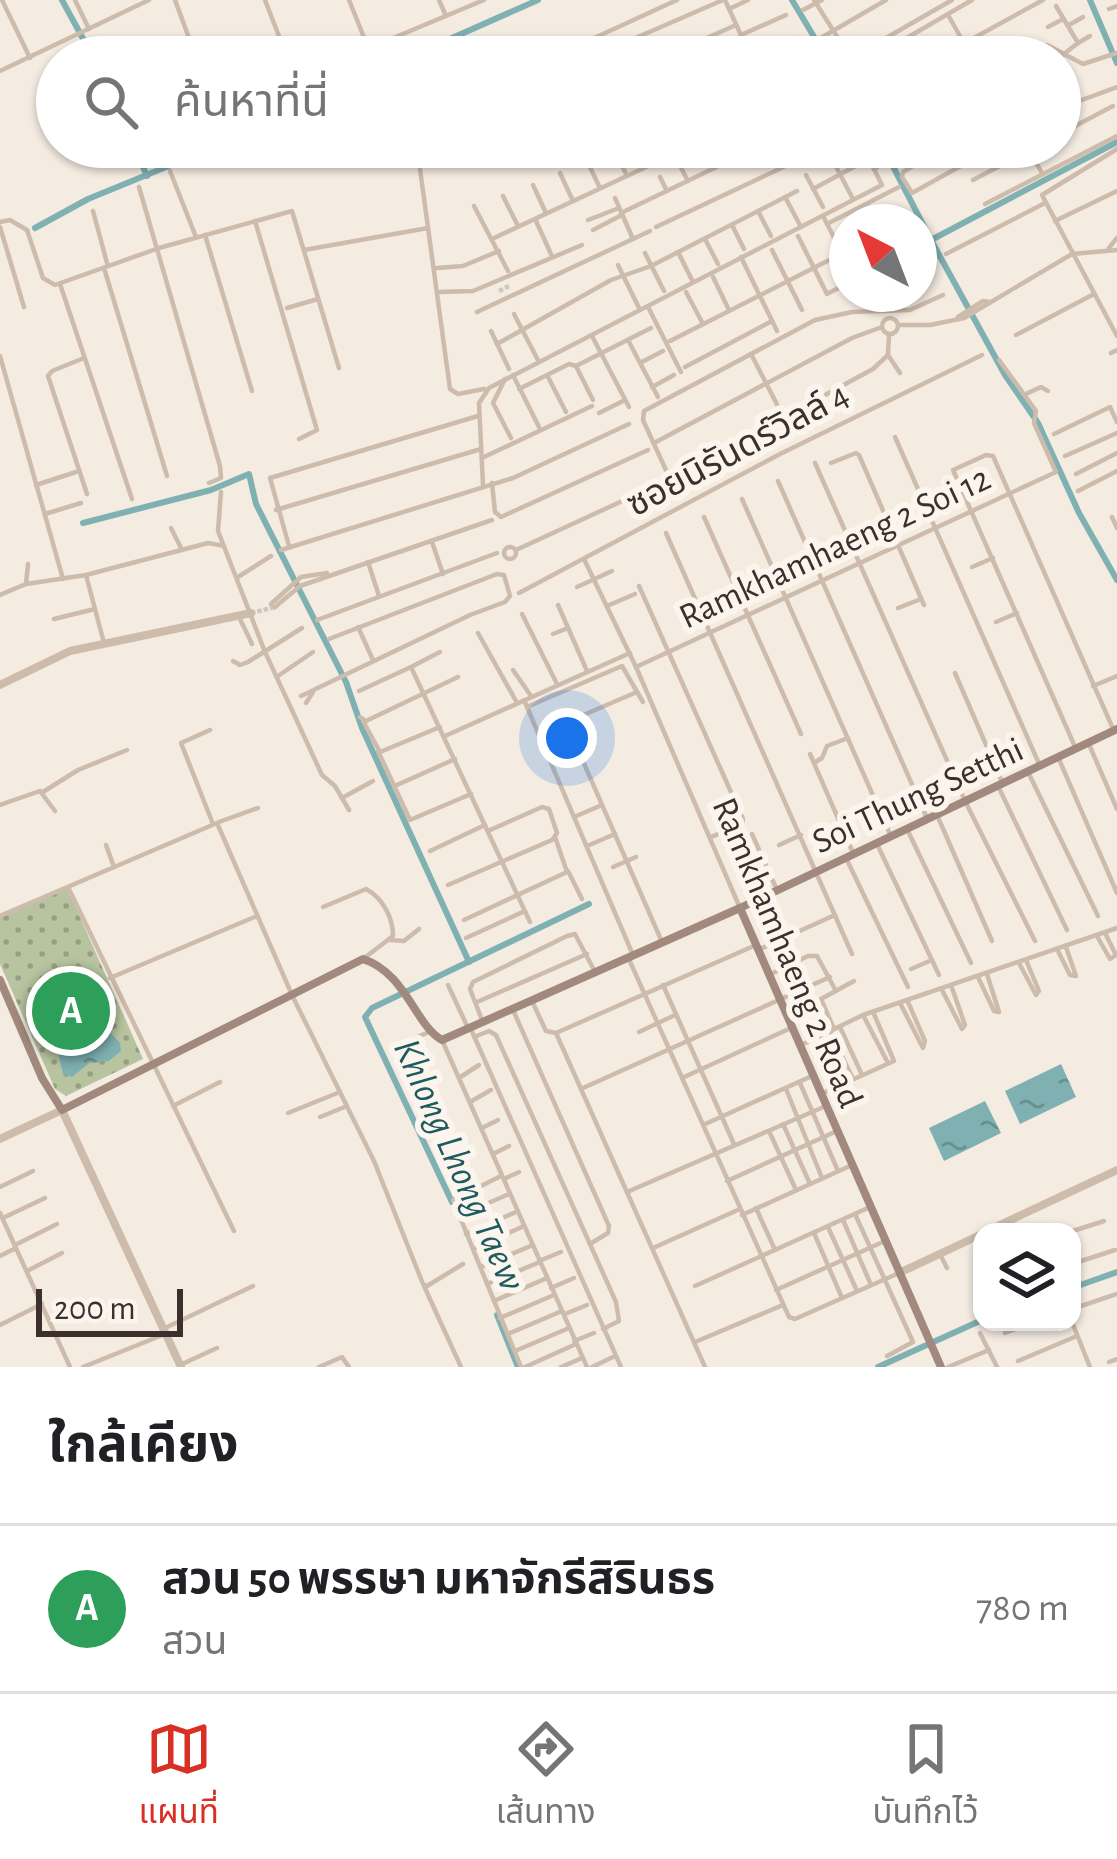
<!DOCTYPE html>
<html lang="th">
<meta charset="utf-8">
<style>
body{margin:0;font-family:"Alegreya Sans","Noto Sans Thai",sans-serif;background:#f2f2f2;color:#202124}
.controls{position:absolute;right:36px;bottom:36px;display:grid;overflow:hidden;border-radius:24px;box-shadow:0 3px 9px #0004}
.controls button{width:108px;height:108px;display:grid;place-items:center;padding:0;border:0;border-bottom:3px solid #e0e0e0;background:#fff;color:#202124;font:60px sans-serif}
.compass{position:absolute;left:829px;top:204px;width:108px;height:108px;border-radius:50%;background:#fff;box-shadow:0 3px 9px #0004;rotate:318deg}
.scale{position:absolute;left:36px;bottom:30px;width:147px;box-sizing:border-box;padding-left:12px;border:6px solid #3b302b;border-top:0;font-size:33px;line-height:42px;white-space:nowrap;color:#3b302b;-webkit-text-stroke:9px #fbf5ee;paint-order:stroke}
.you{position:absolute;left:567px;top:738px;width:42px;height:42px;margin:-30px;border:9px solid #fff;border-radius:50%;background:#1a73e8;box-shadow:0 0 0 18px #1a73e833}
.badge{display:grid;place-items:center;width:78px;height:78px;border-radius:50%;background:#d93025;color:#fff;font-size:39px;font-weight:700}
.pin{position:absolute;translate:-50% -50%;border:6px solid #fff;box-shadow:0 3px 12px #0006}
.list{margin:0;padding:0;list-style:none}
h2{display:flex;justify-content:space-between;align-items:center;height:156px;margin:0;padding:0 48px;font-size:51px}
h2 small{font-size:39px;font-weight:400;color:#757577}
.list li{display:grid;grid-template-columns:78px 1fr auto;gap:36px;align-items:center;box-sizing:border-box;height:168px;padding:0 48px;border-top:3px solid #e0e0e0}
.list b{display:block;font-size:45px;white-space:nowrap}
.list p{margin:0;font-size:39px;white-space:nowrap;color:#757577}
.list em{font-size:39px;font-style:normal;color:#757577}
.icon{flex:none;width:66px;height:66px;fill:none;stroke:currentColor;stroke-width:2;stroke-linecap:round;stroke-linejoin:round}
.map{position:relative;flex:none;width:1117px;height:1367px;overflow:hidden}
.search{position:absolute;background:#fff;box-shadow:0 3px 9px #0004;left:36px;right:36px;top:36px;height:132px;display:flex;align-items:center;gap:30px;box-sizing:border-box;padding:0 42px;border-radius:66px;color:#757577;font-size:45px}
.sheet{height:324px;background:#fff}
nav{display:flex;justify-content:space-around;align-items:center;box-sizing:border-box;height:168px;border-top:3px solid #e0e0e0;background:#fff;font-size:33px;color:#757577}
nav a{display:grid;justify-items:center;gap:6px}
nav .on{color:#d93025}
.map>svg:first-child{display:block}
.park{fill:url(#park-dots)}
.water{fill:url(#water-ripples)}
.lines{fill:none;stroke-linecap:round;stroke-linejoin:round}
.canal{stroke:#7fb0b2;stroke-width:6}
.minor-tunnel{stroke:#cfc6bd;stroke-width:4.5;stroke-dasharray:4.5 2;stroke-linecap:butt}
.minor{stroke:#cdbbac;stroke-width:4.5}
.tertiary{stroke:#cdbbac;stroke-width:8}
.secondary{stroke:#a18a7d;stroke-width:8}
.labels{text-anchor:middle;stroke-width:12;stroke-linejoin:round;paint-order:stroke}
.street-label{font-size:36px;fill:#3b302b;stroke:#fbf5ee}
.water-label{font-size:39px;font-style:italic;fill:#1f5a5e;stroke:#fbf5ee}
</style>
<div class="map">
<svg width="1117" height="1367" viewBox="0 0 1117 1367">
<defs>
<pattern id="park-dots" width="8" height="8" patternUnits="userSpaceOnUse" patternTransform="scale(3)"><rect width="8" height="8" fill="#b8c4a0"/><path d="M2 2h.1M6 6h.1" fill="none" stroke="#97a083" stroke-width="1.8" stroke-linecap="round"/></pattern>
<pattern id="water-ripples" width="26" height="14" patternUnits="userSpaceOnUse" patternTransform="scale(3)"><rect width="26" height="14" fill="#7fb0b2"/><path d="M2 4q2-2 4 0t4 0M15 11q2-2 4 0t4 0" fill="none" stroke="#699091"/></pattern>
</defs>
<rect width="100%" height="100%" fill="#f4ebe1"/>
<polygon class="park" points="67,888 143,1059 66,1096 55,1089 0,964 0,917"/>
<g class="water">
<polygon points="86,973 93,979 98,1020 120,1043 121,1051 109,1061 89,1063 72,1077 63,1074 59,1057 60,1028 37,1008 42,997 67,991"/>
<polygon points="1061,1064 1076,1097 1020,1124 1005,1091"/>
<polygon points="985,1101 1001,1133 944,1161 929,1128"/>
</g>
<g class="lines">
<g class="canal">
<polyline points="62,0 93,57"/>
<polyline points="792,0 826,57"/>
<polyline points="1090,0 1117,63"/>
<polyline points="409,57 538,0"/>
<polyline points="1117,142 931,240 1005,375 1038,423 1079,513 1117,580"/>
<polyline points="134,147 147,176"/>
<polyline points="883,147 931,240"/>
<polyline points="35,228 88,199 215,147"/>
<polyline points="83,523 211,490 249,474 256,504 346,682 362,728 469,962"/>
<polyline points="452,1202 365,1017 372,1008 589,904"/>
<polyline points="1072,1288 1117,1272"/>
<polyline points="497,1315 518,1367"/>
<polyline points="878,1367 982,1320"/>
</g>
<g class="minor-tunnel">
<polyline points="506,285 508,289"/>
<polyline points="500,288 502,292"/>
<polyline points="251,613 275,607"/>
</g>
<g class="minor">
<polyline points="2,0 30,58"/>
<polyline points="75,0 89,29"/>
<polyline points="175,0 196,57"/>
<polyline points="265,0 287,57"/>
<polyline points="349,0 367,45"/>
<polyline points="439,0 446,16"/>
<polyline points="725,0 751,57"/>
<polyline points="814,0 850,57"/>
<polyline points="1056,6 1078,43 1060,57"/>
<polyline points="729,9 748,0"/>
<polyline points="1109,9 1117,6"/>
<polyline points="803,10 822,0"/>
<polyline points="948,15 972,57"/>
<polyline points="1069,25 1083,17"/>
<polyline points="1048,27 1063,19"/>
<polyline points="741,35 786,15"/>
<polyline points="819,39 886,0"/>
<polyline points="1078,43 1090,36"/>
<polyline points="348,57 484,0"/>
<polyline points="553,57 677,0"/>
<polyline points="592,57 723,0"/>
<polyline points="664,57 736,25"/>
<polyline points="728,57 747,49"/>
<polyline points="755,57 799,38"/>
<polyline points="853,57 952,0"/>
<polyline points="874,57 972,0"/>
<polyline points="939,57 1043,0"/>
<polyline points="1015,57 1047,45 1083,64 1117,53"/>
<polyline points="0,71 149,0"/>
<polyline points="1060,77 1067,73"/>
<polyline points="1060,108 1117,87"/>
<polyline points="1060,134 1113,106"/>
<polyline points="417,147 450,389 458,394 484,389"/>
<polyline points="647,147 655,163"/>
<polyline points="775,147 782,164"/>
<polyline points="862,147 874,169"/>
<polyline points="944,147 903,172 902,177 912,193 995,147"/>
<polyline points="1027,147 1042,173"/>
<polyline points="614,149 627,176"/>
<polyline points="1117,149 1042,195 1117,336"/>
<polyline points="703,153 711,169"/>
<polyline points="587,161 600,188"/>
<polyline points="834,163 853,199"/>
<polyline points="680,166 688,181"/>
<polyline points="170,171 196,237"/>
<polyline points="560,173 573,201"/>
<polyline points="806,175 823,207"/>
<polyline points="660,177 667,191"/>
<polyline points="973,180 1036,147"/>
<polyline points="533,185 546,213"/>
<polyline points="139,187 220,466 221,478 209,483"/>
<polyline points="813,189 863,162"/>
<polyline points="503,196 518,226"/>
<polyline points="785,197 801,227"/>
<polyline points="615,198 633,239"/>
<polyline points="985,204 1117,136"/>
<polyline points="474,206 508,271"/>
<polyline points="93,211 107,263"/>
<polyline points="758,211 771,236"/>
<polyline points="621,213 758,147"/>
<polyline points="823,216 842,253"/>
<polyline points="588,220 619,208"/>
<polyline points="255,221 317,430 299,439"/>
<polyline points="536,221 551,254"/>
<polyline points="1055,221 1117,191"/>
<polyline points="0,222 10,220 27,230 43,278 55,285 159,248 292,211 339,368"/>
<polyline points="827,224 899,187"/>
<polyline points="732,225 744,249"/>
<polyline points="0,227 24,307"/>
<polyline points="656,227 826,147"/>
<polyline points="593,230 620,216"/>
<polyline points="205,235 252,391"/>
<polyline points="798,236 827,294 846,284"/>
<polyline points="492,239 689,147"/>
<polyline points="705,239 718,264"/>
<polyline points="1109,248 1117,238"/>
<polyline points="304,250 428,228"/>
<polyline points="772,250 802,310"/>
<polyline points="678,252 693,282"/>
<polyline points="645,253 664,291"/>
<polyline points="946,254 1045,203"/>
<polyline points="837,256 845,273"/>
<polyline points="741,257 777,331"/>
<polyline points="618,265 640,310"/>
<polyline points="104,268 167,476"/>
<polyline points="437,268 463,266 499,251"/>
<polyline points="713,277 729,310"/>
<polyline points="60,284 132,499"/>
<polyline points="438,292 473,291 582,245"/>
<polyline points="686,292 703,324"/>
<polyline points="648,307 681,372"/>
<polyline points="287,308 318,299"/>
<polyline points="477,312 650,231"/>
<polyline points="514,314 539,362"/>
<polyline points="958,317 983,301 989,302"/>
<circle cx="890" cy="326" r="8"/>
<polyline points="898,325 930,325 964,318 1072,254 1117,250"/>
<polyline points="491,331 509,369"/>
<polyline points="1016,335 1094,294"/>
<polyline points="592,336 629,407"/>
<polyline points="628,340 658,397"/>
<polyline points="670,341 847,251"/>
<polyline points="497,344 611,280 651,266 797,191"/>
<polyline points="1111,353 1117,350"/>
<polyline points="751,354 784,418"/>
<polyline points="888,355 900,373"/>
<polyline points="0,356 63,579"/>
<polyline points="84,358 52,371 48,376 87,494"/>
<polyline points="640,363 663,351"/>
<polyline points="576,366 593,400"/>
<polyline points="685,367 772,321"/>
<polyline points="513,375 539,427"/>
<polyline points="547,375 566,412"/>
<polyline points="505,379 493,403 511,438"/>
<polyline points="652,387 674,375"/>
<polyline points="519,389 569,364 576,366 651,328"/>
<polyline points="1026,394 1041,387 1048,391"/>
<polyline points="599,413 625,400"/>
<polyline points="1054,434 1110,407 1117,422"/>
<polyline points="895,437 1040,766"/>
<polyline points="654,443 852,338 882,327"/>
<polyline points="1065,456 1117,433"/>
<polyline points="482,458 592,406"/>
<polyline points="815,463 965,801 1035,941"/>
<polyline points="831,463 856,453 859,455 924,605"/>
<polyline points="1076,474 1117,453"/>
<polyline points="670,479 643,420 644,411 815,320 852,312 910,310 943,295"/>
<polyline points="778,481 926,816"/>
<polyline points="492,483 495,512 501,517 648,450"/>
<polyline points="36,485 76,472"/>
<polyline points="483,485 479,403 489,388 882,185 874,169 910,147"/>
<polyline points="1078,491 1117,471"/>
<polyline points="221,492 218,531 265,652 322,775 335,786 349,810"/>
<polyline points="742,499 890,834"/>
<polyline points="276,510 481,449"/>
<polyline points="45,514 81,503"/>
<polyline points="704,517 801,734"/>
<polyline points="1112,517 1117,528"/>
<polyline points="171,528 182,550"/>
<polyline points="666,533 852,954"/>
<polyline points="432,542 443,574"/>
<polyline points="289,546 270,478 478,416"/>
<circle cx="510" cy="553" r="6"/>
<polyline points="281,550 513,478 629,424"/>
<polyline points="516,550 670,479 873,369 888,355 889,334"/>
<polyline points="584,559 636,667 740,908"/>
<polyline points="368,562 379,596"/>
<polyline points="972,567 993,558"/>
<polyline points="86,575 104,643"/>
<polyline points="238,577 271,556"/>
<polyline points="26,584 28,564"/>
<polyline points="639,586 743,819 742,824 711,837"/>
<polyline points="577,587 612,571"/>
<polyline points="519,593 780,454 982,355"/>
<polyline points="0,595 26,584 86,575 208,543 224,546"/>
<polyline points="271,604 301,577 327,573"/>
<polyline points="558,605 587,671"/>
<polyline points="607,606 635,594"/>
<polyline points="275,607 300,586 492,520"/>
<polyline points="898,608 921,599"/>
<polyline points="522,614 557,684"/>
<polyline points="239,617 252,644"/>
<polyline points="54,619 95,609"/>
<polyline points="317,620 497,553"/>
<polyline points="996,622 1017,613"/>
<polyline points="358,627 373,660"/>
<polyline points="478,633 516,701"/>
<polyline points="553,634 568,628"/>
<polyline points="233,661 240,665 248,662 302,628"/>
<polyline points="413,666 440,652"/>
<polyline points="636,667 1056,472 1034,423 1036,411 999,360"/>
<polyline points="513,670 531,696"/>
<polyline points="955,673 1003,784"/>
<polyline points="278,676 313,652"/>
<polyline points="1093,686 1117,676"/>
<polyline points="359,691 411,667 530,922"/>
<polyline points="301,696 470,615 505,602 510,596 504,575 497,574 329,639"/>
<polyline points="524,700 633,955"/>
<polyline points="306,703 313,692"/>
<polyline points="529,706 622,666 643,702"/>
<polyline points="360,717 366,721 458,677"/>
<polyline points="363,721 380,752 440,727"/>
<polyline points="210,730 181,743 213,824"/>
<polyline points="539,734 637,692"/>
<polyline points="445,736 630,653"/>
<polyline points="1088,742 1117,809"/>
<polyline points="1076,749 953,470 986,455 993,456 1114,731"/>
<polyline points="378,751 410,820 471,794"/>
<polyline points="810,754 854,855"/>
<polyline points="1058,757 1117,893"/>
<polyline points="552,762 571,754 582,759 662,942"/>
<polyline points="814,763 822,758 827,746 848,738"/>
<polyline points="1028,772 1098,916"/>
<polyline points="397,785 455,759"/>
<polyline points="998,786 1067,930"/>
<polyline points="43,792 78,770 127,750"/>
<polyline points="342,798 373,781"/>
<polyline points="0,805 40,791 55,811"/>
<polyline points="937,815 992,941"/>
<polyline points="574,817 602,805"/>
<polyline points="219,822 258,808"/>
<polyline points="907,829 971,963"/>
<polyline points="752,834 777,890"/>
<polyline points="733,844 757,900"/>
<polyline points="877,844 939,975"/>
<polyline points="106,845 114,867"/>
<polyline points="779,845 801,835"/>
<polyline points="587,846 615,834"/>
<polyline points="430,851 485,825"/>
<polyline points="846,858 908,987"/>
<polyline points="613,867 636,857"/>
<polyline points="568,871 582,899"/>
<polyline points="448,885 552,840 557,833 549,809 542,807 488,831"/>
<polyline points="68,887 234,1231"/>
<polyline points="766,895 784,938 835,915"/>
<path d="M323 907 366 889C383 898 393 918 393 936L363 959"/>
<polyline points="0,916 217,823 292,995 374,1161 423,1284 427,1286 463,1264"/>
<polyline points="464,920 567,872 555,837"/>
<polyline points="1097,936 1110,959 1116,955 1105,933"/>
<polyline points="466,938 525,911"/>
<polyline points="391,940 404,941 419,929"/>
<polyline points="1057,949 1070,975 1076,976 1066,947"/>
<polyline points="758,950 784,938"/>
<polyline points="628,957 789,1317 795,1319 899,1273"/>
<polyline points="1019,963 1036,995 1039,991 1026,960"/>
<polyline points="911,969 932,960"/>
<polyline points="769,975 808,956 817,956 836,991"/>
<polyline points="978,977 994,1011 999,1012 987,974"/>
<polyline points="110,978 257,916"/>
<polyline points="448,985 468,1028"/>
<polyline points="663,985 734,1144"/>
<polyline points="942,990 962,1029 965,1025 952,988"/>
<polyline points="532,1001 546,1031 556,1033 756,945"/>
<polyline points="477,1002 587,954"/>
<polyline points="900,1003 923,1048 925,1041 908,1002"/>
<polyline points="513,1010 609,1226 608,1233 590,1244"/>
<polyline points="863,1015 888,1063"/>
<polyline points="482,1020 470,989 473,982 567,936 575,934 595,972"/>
<polyline points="470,1027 621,1367"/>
<polyline points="840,1027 862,1075"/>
<polyline points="834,1029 821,999 854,981"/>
<polyline points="830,1031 853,1079"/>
<polyline points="639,1032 675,1015"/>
<polyline points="556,1033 705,1367"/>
<polyline points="474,1037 489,1031 496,1035 616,1302 619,1321 603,1329"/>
<polyline points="411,1040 431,1031"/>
<polyline points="442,1040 587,1367"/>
<polyline points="799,1046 863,1015 1117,928"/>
<polyline points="459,1078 479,1065"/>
<polyline points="682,1078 791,1028"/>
<polyline points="800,1083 838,1171"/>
<polyline points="583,1088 830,977"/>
<polyline points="786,1089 822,1178"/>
<polyline points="821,1094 894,1061 874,1014"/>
<polyline points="470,1102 491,1090"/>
<polyline points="173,1106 220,1082"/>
<polyline points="288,1113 340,1092"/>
<polyline points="320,1117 347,1106"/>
<polyline points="783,1124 810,1184"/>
<polyline points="703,1125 812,1076"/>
<polyline points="482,1128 498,1120"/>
<polyline points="769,1131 796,1190"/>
<polyline points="493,1154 509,1146"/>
<polyline points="501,1176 453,1200 521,1367"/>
<polyline points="504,1179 519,1172"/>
<polyline points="727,1181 837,1131"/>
<polyline points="0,1187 33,1171"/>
<polyline points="627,1192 826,1106"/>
<polyline points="756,1208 775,1250"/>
<polyline points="0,1213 70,1367"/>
<polyline points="855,1214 913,1342 887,1356"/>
<polyline points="742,1215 852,1165"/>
<polyline points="459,1216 509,1194"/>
<polyline points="5,1217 45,1198"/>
<polyline points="843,1220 871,1285"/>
<polyline points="828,1227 857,1291"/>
<polyline points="1070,1232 1104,1221"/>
<polyline points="814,1233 842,1298"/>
<polyline points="466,1234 516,1212"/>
<polyline points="15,1245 57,1224"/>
<polyline points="475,1248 524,1226"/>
<polyline points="653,1248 740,1209"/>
<polyline points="940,1254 947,1268"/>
<polyline points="0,1256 16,1248"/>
<polyline points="539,1261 561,1252"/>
<polyline points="1072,1264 1115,1250"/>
<polyline points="483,1266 533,1245"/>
<polyline points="981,1267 982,1266"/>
<polyline points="27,1271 62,1253"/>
<polyline points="487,1284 540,1262"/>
<polyline points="424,1286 461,1367"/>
<polyline points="695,1286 870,1207"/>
<polyline points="551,1288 574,1278"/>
<polyline points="776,1290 885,1241"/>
<polyline points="494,1301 547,1278"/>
<polyline points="1072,1309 1117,1294"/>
<polyline points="565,1314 587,1305"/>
<polyline points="500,1318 554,1295"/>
<polyline points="1072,1322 1090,1367"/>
<polyline points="0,1325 42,1304"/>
<polyline points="163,1329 253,1286"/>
<polyline points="980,1333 997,1367"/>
<polyline points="1005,1333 1034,1322"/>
<polyline points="508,1334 562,1311"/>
<polyline points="574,1341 594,1333"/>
<polyline points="695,1342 783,1305"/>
<polyline points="515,1351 569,1328"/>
<polyline points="1018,1361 1077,1336"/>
<polyline points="1109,1362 1117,1359"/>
<polyline points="180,1365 217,1348"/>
<polyline points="83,1367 165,1334"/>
<polyline points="319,1367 342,1357 349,1367"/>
<polyline points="525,1367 576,1344"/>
<polyline points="561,1367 582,1358"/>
<polyline points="592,1367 613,1357"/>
<polyline points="948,1367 989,1350"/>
</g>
<g class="tertiary">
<polyline points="0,685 70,651 251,613"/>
<polyline points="0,1139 62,1110 181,1367"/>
<polyline points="985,1232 1117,1170"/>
<polyline points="899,1273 982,1234"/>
</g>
<g class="secondary">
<polyline points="740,908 941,1367"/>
<path d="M0 980 42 1078 62 1110 363 959C406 973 415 1025 442 1040L740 908 1117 729"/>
</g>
</g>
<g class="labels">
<g class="street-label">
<text transform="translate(737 448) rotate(-28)" y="13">ซอยนิรันดร์วิลล์ 4</text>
<text transform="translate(834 546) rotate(-25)" y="13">Ramkhamhaeng 2 Soi 12</text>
<text transform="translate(917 794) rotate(-25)" y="13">Soi Thung Setthi</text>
<text transform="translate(789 952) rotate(67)" y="13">Ramkhamhaeng 2 Road</text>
</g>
<g class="water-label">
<text transform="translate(461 1164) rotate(66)" y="14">Khlong Lhong Taew</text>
</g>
</g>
</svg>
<div class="controls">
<button><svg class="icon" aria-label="layers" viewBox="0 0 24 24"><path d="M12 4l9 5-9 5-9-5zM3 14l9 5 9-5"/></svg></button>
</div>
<svg class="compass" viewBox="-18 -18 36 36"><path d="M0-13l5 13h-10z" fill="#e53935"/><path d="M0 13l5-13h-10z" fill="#757577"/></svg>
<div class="scale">200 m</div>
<div class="you"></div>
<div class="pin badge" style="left:71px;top:1011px;background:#2e9e5b">A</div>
<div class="search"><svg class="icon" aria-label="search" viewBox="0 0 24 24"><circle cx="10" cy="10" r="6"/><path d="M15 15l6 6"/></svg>ค้นหาที่นี่</div>
</div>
<section class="sheet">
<h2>ใกล้เคียง<small></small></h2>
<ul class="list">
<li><span class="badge" style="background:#2e9e5b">A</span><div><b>สวน 50 พรรษา มหาจักรีสิรินธร</b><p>สวน</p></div><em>780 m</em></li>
</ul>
</section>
<nav>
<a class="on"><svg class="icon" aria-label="map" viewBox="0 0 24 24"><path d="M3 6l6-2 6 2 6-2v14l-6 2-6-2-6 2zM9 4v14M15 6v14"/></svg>แผนที่</a>
<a><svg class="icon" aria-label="directions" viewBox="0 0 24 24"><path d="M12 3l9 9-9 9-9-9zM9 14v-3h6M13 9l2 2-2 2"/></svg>เส้นทาง</a>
<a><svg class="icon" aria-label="saved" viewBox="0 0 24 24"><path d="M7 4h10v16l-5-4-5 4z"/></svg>บันทึกไว้</a>
</nav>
